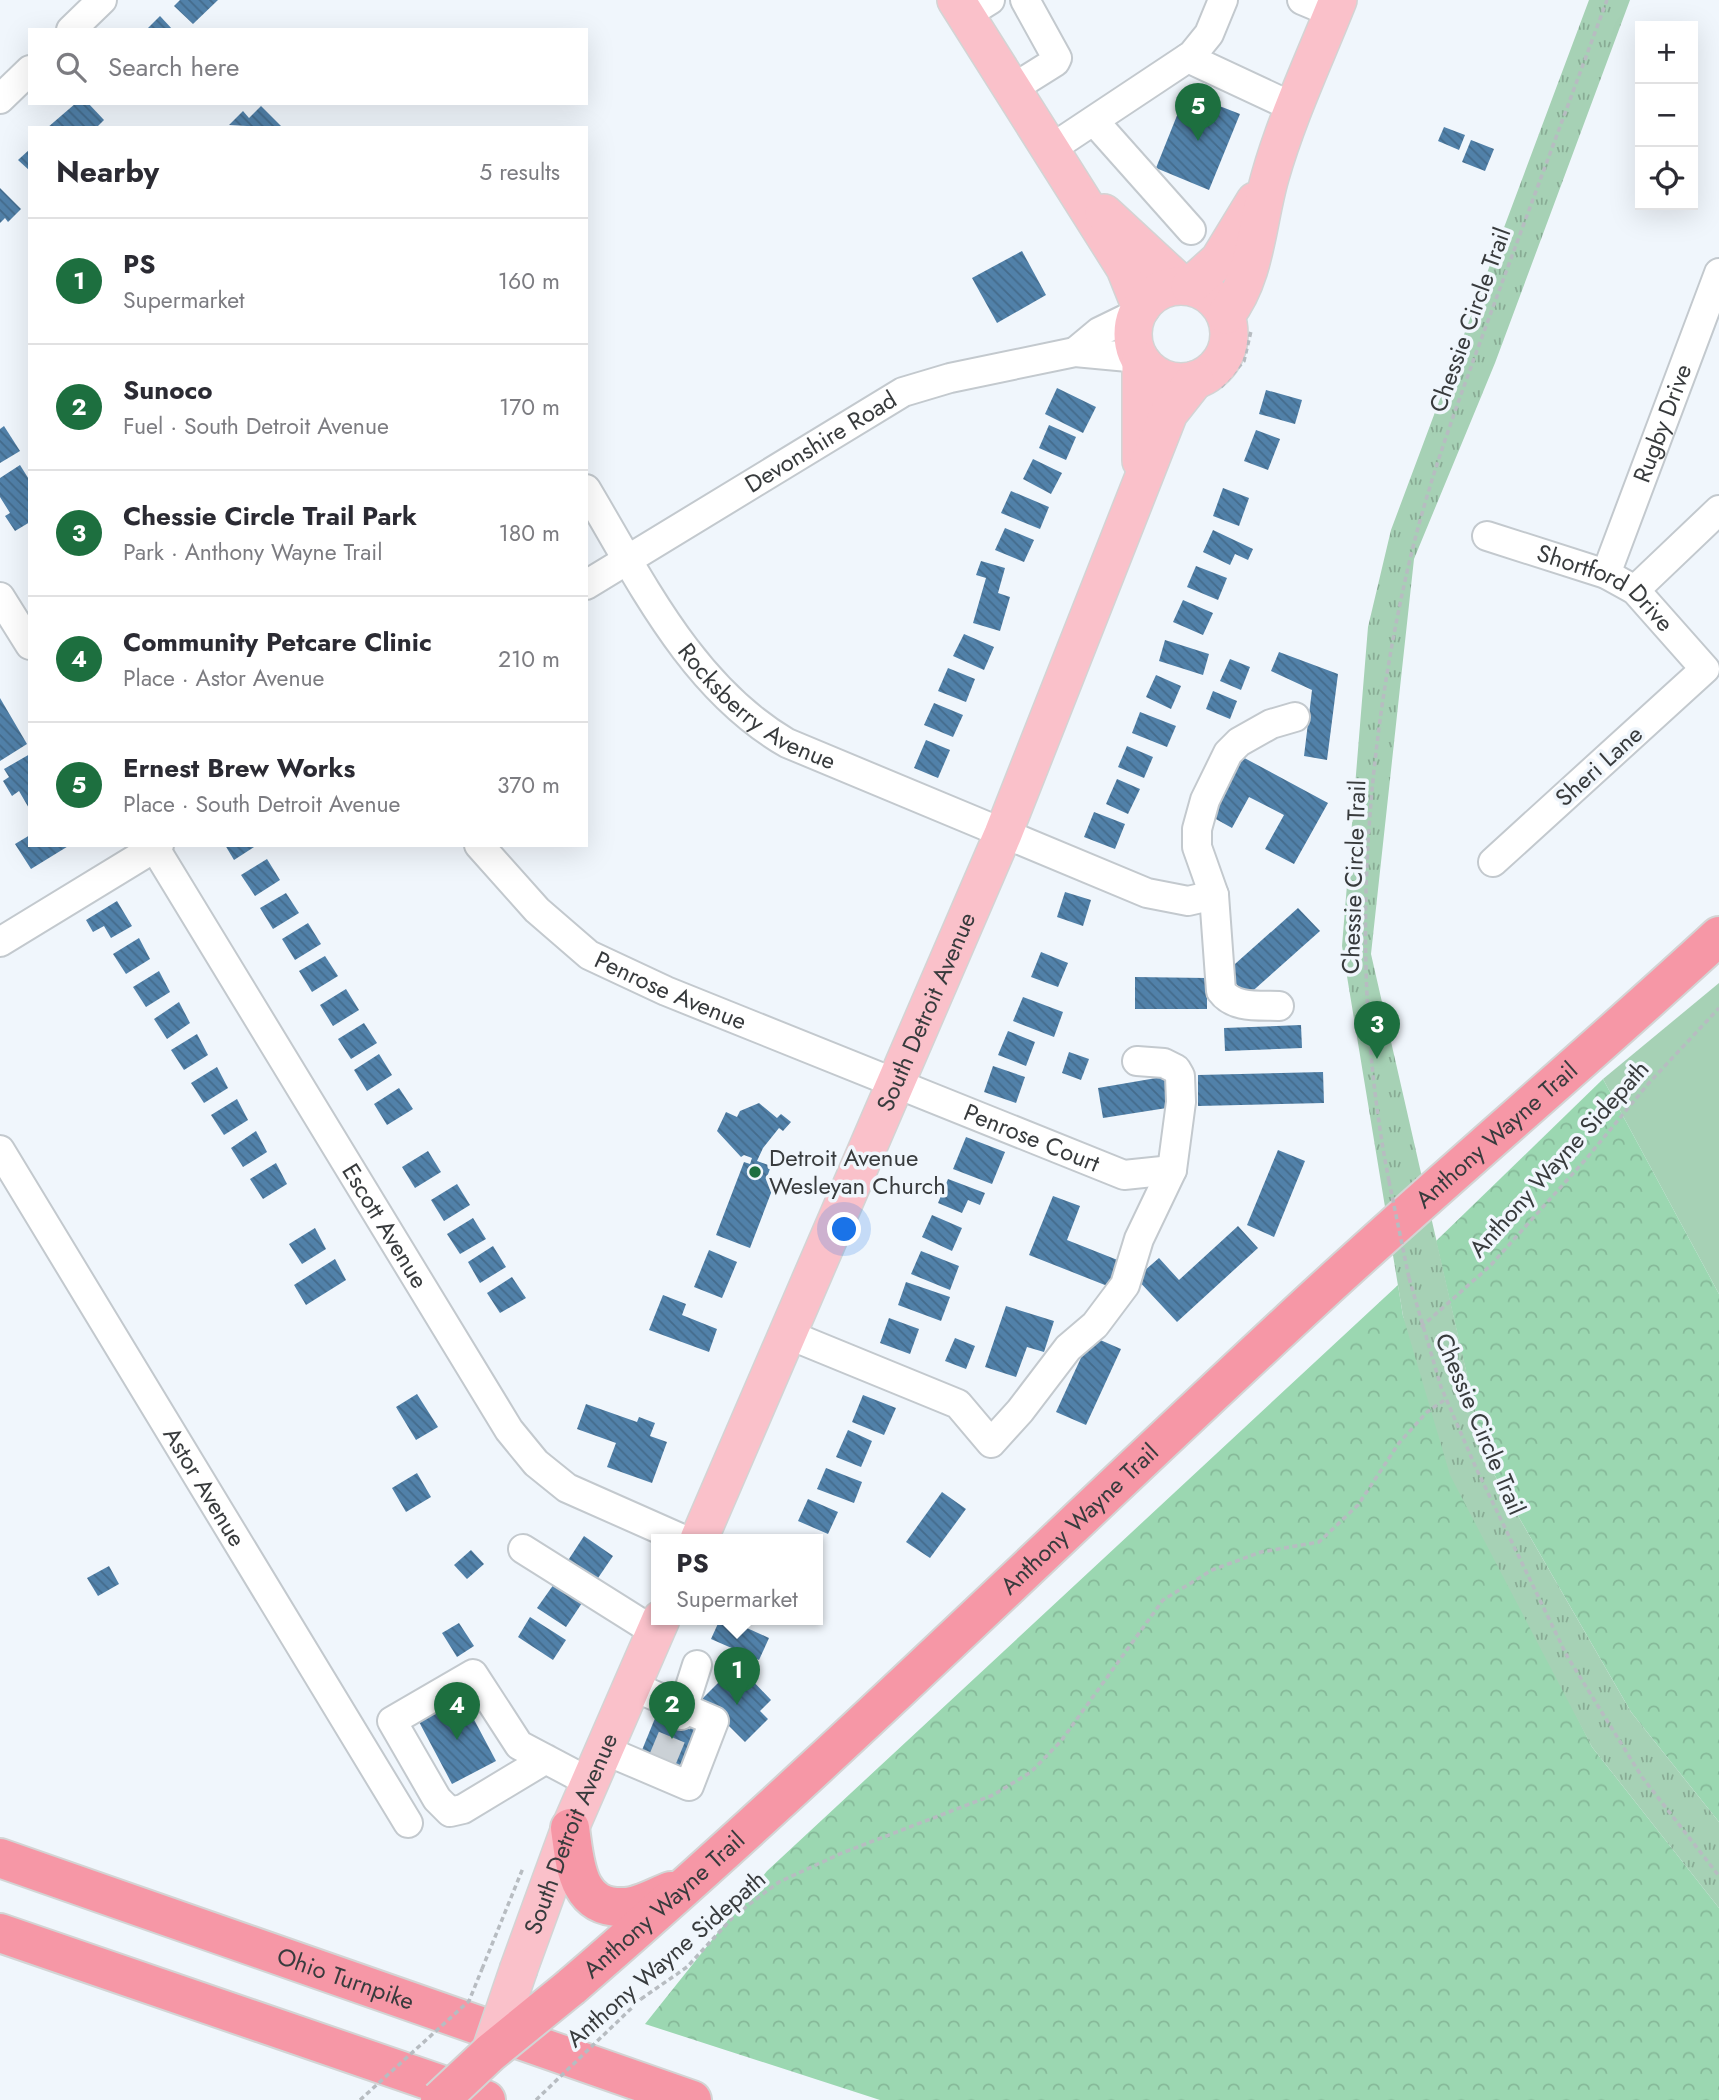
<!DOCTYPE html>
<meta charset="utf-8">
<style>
body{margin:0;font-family:Jost,sans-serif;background:#f7f7f7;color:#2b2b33}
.controls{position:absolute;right:21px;top:21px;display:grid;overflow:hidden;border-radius:0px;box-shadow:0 7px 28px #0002}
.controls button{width:63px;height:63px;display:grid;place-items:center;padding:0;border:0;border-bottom:2px solid #e1e1e2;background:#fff;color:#2b2b33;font:35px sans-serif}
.you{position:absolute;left:845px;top:1230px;width:24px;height:24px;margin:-18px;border:5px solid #fff;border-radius:50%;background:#1a73e8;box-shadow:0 0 0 10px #1a73e833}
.badge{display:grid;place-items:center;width:46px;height:46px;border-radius:50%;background:#1d6f3f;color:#fff;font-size:23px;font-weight:700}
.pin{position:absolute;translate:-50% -58px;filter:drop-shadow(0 2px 4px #0008)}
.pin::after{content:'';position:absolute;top:37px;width:24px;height:21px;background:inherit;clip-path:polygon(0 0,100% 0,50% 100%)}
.popup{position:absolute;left:651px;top:1534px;width:172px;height:91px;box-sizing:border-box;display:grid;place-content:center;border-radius:0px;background:#fff;filter:drop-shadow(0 2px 5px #0005);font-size:23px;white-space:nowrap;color:#7c7c81}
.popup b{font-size:26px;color:#2b2b33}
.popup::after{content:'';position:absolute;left:50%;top:100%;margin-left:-14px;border:14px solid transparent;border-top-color:#fff}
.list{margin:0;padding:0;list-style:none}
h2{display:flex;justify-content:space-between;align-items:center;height:91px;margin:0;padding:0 28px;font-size:30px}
h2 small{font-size:23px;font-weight:400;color:#7c7c81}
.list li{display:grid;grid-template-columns:46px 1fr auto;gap:21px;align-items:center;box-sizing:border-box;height:126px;padding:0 28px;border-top:2px solid #e1e1e2}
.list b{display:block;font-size:26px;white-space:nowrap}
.list p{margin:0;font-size:23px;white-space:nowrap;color:#7c7c81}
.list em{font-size:23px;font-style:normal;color:#7c7c81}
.icon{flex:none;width:38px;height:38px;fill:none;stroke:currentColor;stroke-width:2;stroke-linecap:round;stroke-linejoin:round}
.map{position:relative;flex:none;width:1719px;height:2100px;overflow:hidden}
.search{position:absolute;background:#fff;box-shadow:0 7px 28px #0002;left:28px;top:28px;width:560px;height:77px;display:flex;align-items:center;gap:18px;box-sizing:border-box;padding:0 24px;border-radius:0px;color:#7c7c81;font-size:26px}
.panel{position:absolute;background:#fff;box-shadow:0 7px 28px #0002;left:28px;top:126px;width:560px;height:721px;border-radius:0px}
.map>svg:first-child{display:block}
.green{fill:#a6d1b5}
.forest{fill:url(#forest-crowns)}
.park{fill:url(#park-tufts)}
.building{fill:url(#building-back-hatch)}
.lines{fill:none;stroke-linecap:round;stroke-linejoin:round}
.minor-tunnel{stroke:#cbd1d6;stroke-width:28;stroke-dasharray:28 14;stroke-linecap:butt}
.minor-casing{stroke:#c3c9ce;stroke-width:32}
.major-casing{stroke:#d3d4d4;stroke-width:40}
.highway-casing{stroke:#d3d4d4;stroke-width:42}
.path{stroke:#b7bcc1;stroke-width:3.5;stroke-dasharray:5 3.5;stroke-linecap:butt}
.minor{stroke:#fff;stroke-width:28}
.major{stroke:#fac1ca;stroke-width:37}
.highway{stroke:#f697a6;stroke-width:38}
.major-bridge-casing{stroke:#d3d4d4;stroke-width:40;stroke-linecap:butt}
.highway-bridge-casing{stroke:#d3d4d4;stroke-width:42;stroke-linecap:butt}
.path-bridge{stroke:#b7bcc1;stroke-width:3.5;stroke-dasharray:5 3.5;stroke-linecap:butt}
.major-bridge{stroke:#fac1ca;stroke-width:37}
.highway-bridge{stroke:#f697a6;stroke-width:38}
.poi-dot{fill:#1d6f3f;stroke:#f0f6fc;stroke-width:2.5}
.labels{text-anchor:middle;stroke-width:7;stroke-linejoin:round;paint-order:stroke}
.street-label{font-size:24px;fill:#383b3d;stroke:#f0f6fc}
.poi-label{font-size:24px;fill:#383b3d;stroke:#f0f6fc;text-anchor:start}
</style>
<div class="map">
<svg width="1719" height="2100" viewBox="0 0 1719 2100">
<defs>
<pattern id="forest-crowns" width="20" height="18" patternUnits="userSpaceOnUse" patternTransform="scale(1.75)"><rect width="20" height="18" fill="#9bd7b1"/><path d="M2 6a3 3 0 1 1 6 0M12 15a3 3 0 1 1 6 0" fill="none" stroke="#86b999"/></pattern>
<pattern id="park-tufts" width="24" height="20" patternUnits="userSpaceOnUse" patternTransform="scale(1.75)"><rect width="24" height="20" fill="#a6d1b5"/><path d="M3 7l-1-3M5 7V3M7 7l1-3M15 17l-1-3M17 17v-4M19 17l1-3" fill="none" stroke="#88ab94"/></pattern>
<pattern id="building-back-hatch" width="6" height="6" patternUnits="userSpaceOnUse" patternTransform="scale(1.75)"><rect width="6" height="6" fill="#5181a9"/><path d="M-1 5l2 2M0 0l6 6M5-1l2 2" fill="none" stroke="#446b8b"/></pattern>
</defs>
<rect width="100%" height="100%" fill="#f0f6fc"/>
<polygon class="green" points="1719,983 1719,1294 1603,1079"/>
<g class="forest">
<polygon points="1603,1079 1719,1294 1719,1822 1631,1712 1487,1462 1436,1241"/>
<polygon points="1398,1285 1403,1316 1548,1658 1592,1747 1719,1908 1719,2100 880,2100 645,2024 767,1871"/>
</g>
<polygon class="park" points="1589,0 1630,0 1495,363 1414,559 1371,954 1487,1462 1631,1712 1719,1822 1719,1908 1592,1747 1450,1475 1403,1316 1342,946 1368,627 1391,530"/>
<g class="building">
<polygon points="180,0 218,0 193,24 174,6"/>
<polygon points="160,16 173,30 146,30"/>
<polygon points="1186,93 1240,114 1209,190 1156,168"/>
<polygon points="76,103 88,103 104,120 96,128 47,128"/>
<polygon points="261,106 283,128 229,125 243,111 249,118"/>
<polygon points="1444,127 1465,135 1459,150 1438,141"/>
<polygon points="1471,140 1494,149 1485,171 1462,162"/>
<polygon points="30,149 30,171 18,160"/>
<polygon points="0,188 21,209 8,222 5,218 0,223"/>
<polygon points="1022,251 1046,295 997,323 972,278"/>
<polygon points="1057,388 1096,407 1083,433 1045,414"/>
<polygon points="1266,390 1302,400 1295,424 1259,414"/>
<polygon points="1049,425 1076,437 1066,460 1039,448"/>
<polygon points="4,426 20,451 0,463 0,429"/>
<polygon points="1256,430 1280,439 1268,470 1244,461"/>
<polygon points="1033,459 1062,473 1051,494 1023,479"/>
<polygon points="20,465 30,481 30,522 15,531 5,516 10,513 0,497 0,478"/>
<polygon points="1223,488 1249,498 1239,526 1213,516"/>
<polygon points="1011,491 1049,507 1040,529 1001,513"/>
<polygon points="1005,528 1034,540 1024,562 995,550"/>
<polygon points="1213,530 1253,549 1248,560 1235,554 1230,565 1203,552"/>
<polygon points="981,561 1005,568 998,593 1010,597 1000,631 973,623 986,578 976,575"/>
<polygon points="1196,566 1227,578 1218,600 1187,587"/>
<polygon points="1183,600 1213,613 1203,635 1173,622"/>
<polygon points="964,634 994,647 984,670 953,656"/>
<polygon points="1165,640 1209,654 1203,675 1159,661"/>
<polygon points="1279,652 1338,674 1327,760 1304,756 1312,690 1271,671"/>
<polygon points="1230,659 1250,667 1241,690 1220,681"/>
<polygon points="948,668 975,679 966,702 938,691"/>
<polygon points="1156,675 1181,686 1171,709 1146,697"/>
<polygon points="1213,691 1237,701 1230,719 1206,709"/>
<polygon points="0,698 27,744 0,761"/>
<polygon points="934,703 963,715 953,737 924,725"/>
<polygon points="1140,712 1176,726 1167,747 1132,733"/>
<polygon points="926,740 950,750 938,778 914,768"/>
<polygon points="1127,746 1153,757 1144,778 1118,767"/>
<polygon points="30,754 30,810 19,791 12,796 3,781 9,777 4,769"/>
<polygon points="1237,754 1328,803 1294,864 1265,849 1284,815 1249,797 1232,828 1205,813"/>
<polygon points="1117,779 1140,789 1128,814 1106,804"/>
<polygon points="1094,812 1125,824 1115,849 1084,837"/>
<polygon points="30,835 30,845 70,845 31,869 15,844"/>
<polygon points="225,845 257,845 234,860"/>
<polygon points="267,859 280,880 255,896 241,875"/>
<polygon points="1065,892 1091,900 1083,926 1057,917"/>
<polygon points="286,893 299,913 273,929 260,908"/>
<polygon points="117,901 132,926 111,938 104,926 93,932 86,920"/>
<polygon points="1298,908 1320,931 1247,996 1226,972"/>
<polygon points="308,923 321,944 295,960 282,939"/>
<polygon points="139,938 150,959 126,974 113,954"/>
<polygon points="1041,952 1068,963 1058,987 1031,977"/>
<polygon points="325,956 338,976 312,992 299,971"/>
<polygon points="159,971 170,992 146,1007 133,987"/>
<polygon points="1135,977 1207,978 1207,1009 1135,1009"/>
<polygon points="346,989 359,1010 333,1026 320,1005"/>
<polygon points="1023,997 1063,1012 1054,1037 1013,1021"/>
<polygon points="179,1002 190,1023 167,1039 154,1019"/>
<polygon points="364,1023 377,1043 351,1059 338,1039"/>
<polygon points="1301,1025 1302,1048 1225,1051 1224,1028"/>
<polygon points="1008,1031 1035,1042 1026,1066 998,1055"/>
<polygon points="197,1034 208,1055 184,1070 171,1050"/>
<polygon points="1069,1052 1089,1059 1081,1080 1062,1073"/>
<polygon points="379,1054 392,1075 367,1091 354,1070"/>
<polygon points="993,1066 1025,1077 1016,1103 984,1092"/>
<polygon points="217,1067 228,1088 204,1103 191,1083"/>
<polygon points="1323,1072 1324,1103 1198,1106 1198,1075"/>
<polygon points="1168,1076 1173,1107 1103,1118 1098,1088"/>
<polygon points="399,1088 413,1109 387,1125 374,1104"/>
<polygon points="237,1099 248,1120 224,1135 211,1115"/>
<polygon points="759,1103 777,1118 781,1114 791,1122 783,1131 779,1128 763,1148 757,1161 771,1166 767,1177 776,1180 750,1248 716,1235 744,1162 750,1164 752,1158 744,1155 741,1157 717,1131 726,1112 737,1117 740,1111"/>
<polygon points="256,1131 267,1152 243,1167 231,1148"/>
<polygon points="966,1137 1005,1152 992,1184 953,1169"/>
<polygon points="1278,1150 1305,1161 1274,1237 1247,1225"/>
<polygon points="428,1151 441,1172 415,1188 402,1167"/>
<polygon points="276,1163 287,1184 263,1199 250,1179"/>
<polygon points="948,1179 985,1193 980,1205 968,1200 962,1213 938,1203"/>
<polygon points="457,1184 470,1205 444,1221 431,1200"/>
<polygon points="1053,1196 1080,1206 1067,1240 1120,1261 1110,1287 1029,1255"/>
<polygon points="932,1215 962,1228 952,1251 922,1237"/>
<polygon points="473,1218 486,1239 460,1254 447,1234"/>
<polygon points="1238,1226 1258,1248 1177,1322 1136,1278 1159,1258 1179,1280"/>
<polygon points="315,1228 326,1249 302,1264 289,1244"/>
<polygon points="493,1246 506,1267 480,1283 468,1262"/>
<polygon points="709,1250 737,1262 722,1298 694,1287"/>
<polygon points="921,1251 959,1266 950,1290 911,1274"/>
<polygon points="335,1259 346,1280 306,1305 294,1285"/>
<polygon points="512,1277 526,1298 500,1313 487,1293"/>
<polygon points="906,1282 950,1297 941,1321 898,1305"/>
<polygon points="663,1295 686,1304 682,1315 717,1329 709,1352 649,1330"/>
<polygon points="1006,1306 1054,1321 1044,1352 1027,1347 1016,1377 985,1367"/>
<polygon points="889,1318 919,1329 910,1354 880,1343"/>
<polygon points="1091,1336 1121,1349 1086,1425 1056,1412"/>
<polygon points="955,1338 975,1346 966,1369 945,1361"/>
<polygon points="417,1394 438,1427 416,1440 396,1407"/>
<polygon points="863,1395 896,1408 884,1435 852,1422"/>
<polygon points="586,1404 637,1422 639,1417 655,1423 650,1436 667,1442 652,1483 607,1467 616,1443 577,1429"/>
<polygon points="848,1430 872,1441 861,1467 836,1457"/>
<polygon points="826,1468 862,1482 854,1503 817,1489"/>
<polygon points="417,1473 431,1497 406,1512 392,1488"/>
<polygon points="942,1492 966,1509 930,1558 906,1542"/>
<polygon points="808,1499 838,1512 828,1534 798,1521"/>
<polygon points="584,1536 613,1556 596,1581 567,1562"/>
<polygon points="471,1550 484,1564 467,1579 454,1565"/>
<polygon points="109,1566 119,1584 98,1596 87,1578"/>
<polygon points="554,1584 582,1603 566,1627 537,1608"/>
<polygon points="530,1617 566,1640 553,1660 518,1637"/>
<polygon points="720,1619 727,1619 769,1638 759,1660 711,1639"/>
<polygon points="459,1623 474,1646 457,1657 442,1633"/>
<polygon points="724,1677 737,1689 749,1677 771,1700 760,1711 768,1719 745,1742 702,1699"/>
<polygon points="462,1697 496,1761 452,1784 418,1720"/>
<polygon points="660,1706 704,1724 684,1772 640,1755"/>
</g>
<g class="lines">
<polyline class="minor-tunnel" points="661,1763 681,1715"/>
<g class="minor-casing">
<g id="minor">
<polyline points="1302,0 1333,13"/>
<polyline points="966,15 990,0"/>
<polyline points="71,30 102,0"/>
<polyline points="1188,58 1295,108"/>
<polyline points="1012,89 1055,62 1057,58 1025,0"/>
<polyline points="0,99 30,70"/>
<polyline points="1094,121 1191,230"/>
<polyline points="1049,150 1192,55 1209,34 1223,0"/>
<polyline points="1075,352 1099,332 1136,314"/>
<path id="s1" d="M586 489C641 581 691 687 787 743L1147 893 1188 901 1214 895"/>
<path id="s2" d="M1487 536 1606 574 1635 590 1705 669 1493 862"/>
<path id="s3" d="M1606 574 1719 273"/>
<path id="s4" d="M586 585 903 392 950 378 1075 352 1139 358"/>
<polyline points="1635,590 1719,510"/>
<polyline points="0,597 30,645"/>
<path id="s5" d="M153 845 509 1430 536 1463 567 1488 682 1539"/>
<path id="s6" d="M479 845 537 910 589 955 666 991 1124 1175 1172 1170"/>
<polyline points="0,942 159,845"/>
<path d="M1279 1006C1260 1005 1234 1009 1221 991L1214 895 1197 847V829L1205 800 1228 753 1239 742 1271 724 1295 717"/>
<path id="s7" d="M0 1150 408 1823"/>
<polyline points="787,1334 958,1404 991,1443 1020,1411 1068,1348 1095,1325 1125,1285 1139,1239 1172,1170 1181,1102 1180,1076 1176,1069 1164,1063 1137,1061"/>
<polyline points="523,1549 655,1632"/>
<polyline points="681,1715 697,1665"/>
<polyline points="602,1749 689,1786 714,1721 632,1686"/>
<polyline points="546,1759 463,1809 450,1812 437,1799 392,1721 473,1674 519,1745 589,1782"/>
</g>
</g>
<g class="major-casing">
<g id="major">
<polyline points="956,0 1125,268 1141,308"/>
<polyline points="1104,213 1183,286"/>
<circle cx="1181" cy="334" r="48"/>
<polyline points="1190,286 1219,260 1255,201"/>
<path d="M1226 315C1256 277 1257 222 1270 177 1287 117 1315 58 1338 0"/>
<polyline points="1141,361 1141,461"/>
<path id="s8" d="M699 1539 1003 834 1169 413 1195 380"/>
<path id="s9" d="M519 1968 570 1828 661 1619"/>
</g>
</g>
<g class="highway-casing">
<g id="highway">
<path d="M570 1828C575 1863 576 1909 624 1907 639 1907 657 1896 671 1891"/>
<path id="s10" d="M0 1858 692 2100"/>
<polyline points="0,1933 486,2100"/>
<path id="s11" d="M571 1987C828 1765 1068 1526 1317 1296 1449 1174 1587 1058 1719 936"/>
</g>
</g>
<g class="path">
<polyline points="1221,387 1244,361 1251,331"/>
<path d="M1389 1181C1350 983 1362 769 1407 572 1428 479 1463 389 1496 299 1533 199 1570 100 1607 0"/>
<polyline points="1409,1278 1441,1387 1476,1468 1567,1656 1642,1777 1719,1876"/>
<polyline points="1421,1327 1490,1266 1586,1159 1648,1084 1719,1008"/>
<polyline points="482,1969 523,1868"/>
<polyline points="641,1999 687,1967 735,1915 779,1882 842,1853 993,1795 1031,1772 1061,1741 1163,1600 1212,1570 1261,1552 1319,1542 1358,1505 1399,1443 1427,1412 1446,1399"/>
</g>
<use href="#minor" class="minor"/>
<use href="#major" class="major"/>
<use href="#highway" class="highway"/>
<g class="major-bridge-casing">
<polyline id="major-bridge" points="490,2053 519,1968"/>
</g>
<g class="highway-bridge-casing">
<polyline id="highway-bridge" points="440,2100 490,2053 571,1987"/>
</g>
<g class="path-bridge">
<polyline points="1389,1181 1409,1278"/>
<polyline points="360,2100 469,2001 482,1969"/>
<polyline points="536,2100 641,1999"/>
</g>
<use href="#major-bridge" class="major-bridge"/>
<use href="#highway-bridge" class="highway-bridge"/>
</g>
<circle class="poi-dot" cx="755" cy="1172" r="7"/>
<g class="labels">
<g class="street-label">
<text transform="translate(1470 320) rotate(-70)" y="8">Chessie Circle Trail</text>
<text dy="8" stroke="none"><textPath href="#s3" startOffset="161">Rugby Drive</textPath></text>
<text dy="8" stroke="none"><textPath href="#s4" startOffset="275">Devonshire Road</textPath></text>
<text dy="8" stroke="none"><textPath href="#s2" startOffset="131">Shortford Drive</textPath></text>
<text dy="8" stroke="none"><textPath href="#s1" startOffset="282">Rocksberry Avenue</textPath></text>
<text transform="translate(1599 766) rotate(-42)" y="8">Sheri Lane</text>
<text transform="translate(1354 877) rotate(-88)" y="8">Chessie Circle Trail</text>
<text dy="8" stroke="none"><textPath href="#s6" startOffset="245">Penrose Avenue</textPath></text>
<text dy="8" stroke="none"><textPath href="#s8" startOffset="574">South Detroit Avenue</textPath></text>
<text dy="8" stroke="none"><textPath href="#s11" startOffset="1258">Anthony Wayne Trail</textPath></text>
<text dy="8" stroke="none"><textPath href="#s6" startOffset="635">Penrose Court</textPath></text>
<text transform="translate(1559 1159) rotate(-48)" y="8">Anthony Wayne Sidepath</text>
<text dy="8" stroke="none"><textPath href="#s5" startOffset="446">Escott Avenue</textPath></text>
<text transform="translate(1480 1424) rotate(67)" y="8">Chessie Circle Trail</text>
<text dy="8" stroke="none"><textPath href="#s7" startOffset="394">Astor Avenue</textPath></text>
<text dy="8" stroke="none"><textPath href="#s11" startOffset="691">Anthony Wayne Trail</textPath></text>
<text dy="8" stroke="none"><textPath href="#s9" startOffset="144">South Detroit Avenue</textPath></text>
<text dy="8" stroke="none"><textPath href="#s11" startOffset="124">Anthony Wayne Trail</textPath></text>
<text transform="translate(666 1959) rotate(-41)" y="8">Anthony Wayne Sidepath</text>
<text dy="8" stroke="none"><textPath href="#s10" startOffset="366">Ohio Turnpike</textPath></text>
</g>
<g class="poi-label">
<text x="769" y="1166">Detroit Avenue<tspan x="769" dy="28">Wesleyan Church</tspan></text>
</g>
</g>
</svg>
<div class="controls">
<button>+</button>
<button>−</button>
<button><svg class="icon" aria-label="locate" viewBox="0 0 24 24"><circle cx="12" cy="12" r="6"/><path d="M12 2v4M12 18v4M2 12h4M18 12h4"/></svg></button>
</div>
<div class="you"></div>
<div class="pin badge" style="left:737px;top:1705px">1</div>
<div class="popup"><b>PS</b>Supermarket</div>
<div class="pin badge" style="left:672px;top:1739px">2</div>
<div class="pin badge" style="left:1377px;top:1059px">3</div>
<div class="pin badge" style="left:457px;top:1740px">4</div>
<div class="pin badge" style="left:1198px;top:141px">5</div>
<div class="search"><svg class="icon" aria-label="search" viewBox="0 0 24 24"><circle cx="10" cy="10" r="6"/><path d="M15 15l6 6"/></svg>Search here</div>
<section class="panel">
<h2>Nearby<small>5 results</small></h2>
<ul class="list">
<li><span class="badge">1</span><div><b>PS</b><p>Supermarket</p></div><em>160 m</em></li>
<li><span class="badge">2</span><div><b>Sunoco</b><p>Fuel · South Detroit Avenue</p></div><em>170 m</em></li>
<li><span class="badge">3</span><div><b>Chessie Circle Trail Park</b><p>Park · Anthony Wayne Trail</p></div><em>180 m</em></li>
<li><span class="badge">4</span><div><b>Community Petcare Clinic</b><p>Place · Astor Avenue</p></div><em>210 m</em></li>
<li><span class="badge">5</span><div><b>Ernest Brew Works</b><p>Place · South Detroit Avenue</p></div><em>370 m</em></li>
</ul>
</section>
</div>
